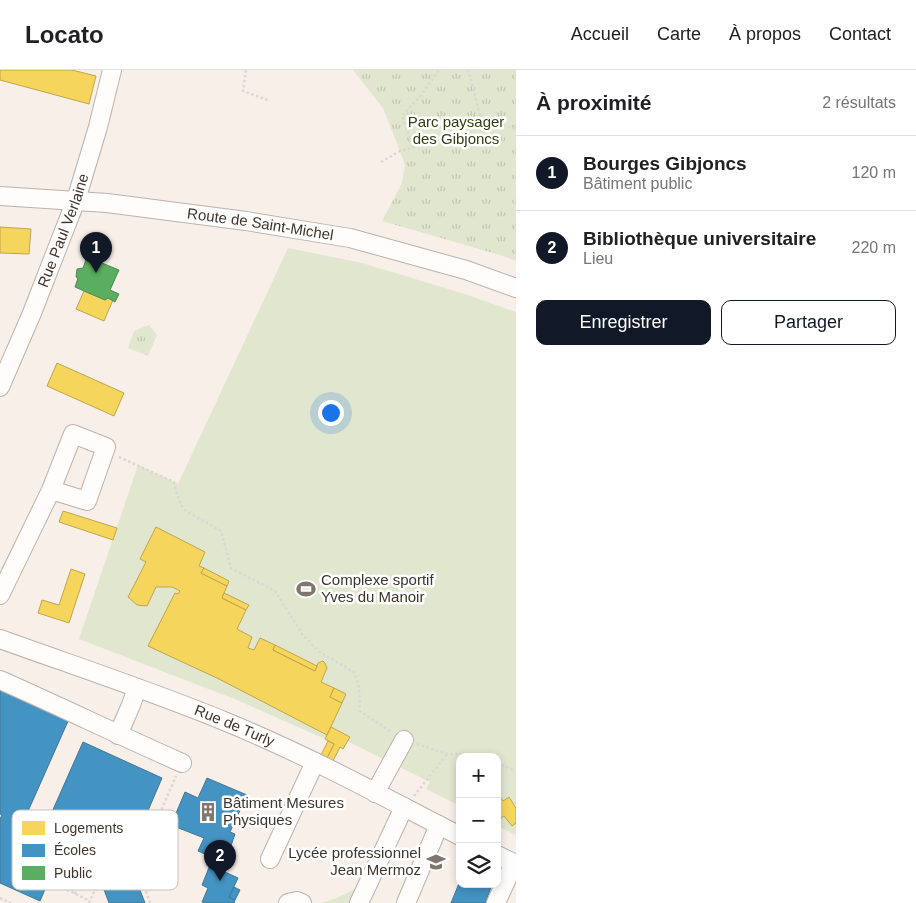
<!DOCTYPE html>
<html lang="fr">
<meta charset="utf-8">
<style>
body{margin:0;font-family:Helvetica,sans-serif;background:#f6f6f6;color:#202124}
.controls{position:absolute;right:15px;bottom:15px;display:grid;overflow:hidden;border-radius:10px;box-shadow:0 2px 8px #0003}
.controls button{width:45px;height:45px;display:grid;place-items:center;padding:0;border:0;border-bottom:1px solid #e0e0e0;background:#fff;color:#202124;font:25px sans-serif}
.you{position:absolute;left:330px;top:342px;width:18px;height:18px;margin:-12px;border:4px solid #fff;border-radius:50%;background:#1a73e8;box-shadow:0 0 0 8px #1a73e833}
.badge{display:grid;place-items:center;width:32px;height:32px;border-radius:50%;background:#111827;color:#fff;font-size:16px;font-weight:700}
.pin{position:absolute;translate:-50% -41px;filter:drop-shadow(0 1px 2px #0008)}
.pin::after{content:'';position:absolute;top:26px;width:18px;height:15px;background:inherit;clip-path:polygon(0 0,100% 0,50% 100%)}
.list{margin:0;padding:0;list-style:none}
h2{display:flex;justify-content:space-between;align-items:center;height:65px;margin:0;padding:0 20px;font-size:21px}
h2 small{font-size:16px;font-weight:400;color:#757577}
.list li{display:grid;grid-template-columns:32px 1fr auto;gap:15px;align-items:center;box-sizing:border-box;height:75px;padding:0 20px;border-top:1px solid #e0e0e0}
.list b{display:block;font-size:19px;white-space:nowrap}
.list p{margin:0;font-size:16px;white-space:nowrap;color:#757577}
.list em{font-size:16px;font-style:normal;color:#757577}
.actions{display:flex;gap:10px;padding:15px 20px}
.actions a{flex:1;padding:11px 0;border:1px solid #111827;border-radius:10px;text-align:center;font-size:18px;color:#111827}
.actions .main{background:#111827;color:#fff}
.icon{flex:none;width:28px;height:28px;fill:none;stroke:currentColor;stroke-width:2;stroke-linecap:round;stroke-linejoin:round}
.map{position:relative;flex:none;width:516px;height:833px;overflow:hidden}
header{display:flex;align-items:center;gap:30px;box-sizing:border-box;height:70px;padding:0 25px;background:#fff;border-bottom:1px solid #e0e0e0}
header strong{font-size:24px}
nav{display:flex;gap:28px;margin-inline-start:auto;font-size:18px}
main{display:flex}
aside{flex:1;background:#fff}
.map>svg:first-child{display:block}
.grass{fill:#e1e6ce}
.park{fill:url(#park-tufts)}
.homes{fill:#f6d55c;stroke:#bfa54e}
.schools{fill:#4393c3;stroke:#427796}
.public{fill:#5aae61;stroke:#528a51}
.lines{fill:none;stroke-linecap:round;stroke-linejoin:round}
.minor-casing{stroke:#bbb2ac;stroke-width:20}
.path{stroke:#dad7d5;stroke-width:2.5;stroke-dasharray:2.5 2.5;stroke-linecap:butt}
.minor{stroke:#fefdfc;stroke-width:18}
.labels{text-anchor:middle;stroke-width:5;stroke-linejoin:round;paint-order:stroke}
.park-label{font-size:15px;fill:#303d12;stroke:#fff}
.street-label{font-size:15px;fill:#3f352d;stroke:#fff}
.poi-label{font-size:15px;fill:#3f352d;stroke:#fff;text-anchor:start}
.key{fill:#fff;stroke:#c5c2c0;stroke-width:1}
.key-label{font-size:14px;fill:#3f352d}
</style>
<header>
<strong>Locato</strong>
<nav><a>Accueil</a><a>Carte</a><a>À propos</a><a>Contact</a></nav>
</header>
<main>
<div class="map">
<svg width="516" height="833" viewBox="0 0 516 833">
<defs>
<pattern id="park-tufts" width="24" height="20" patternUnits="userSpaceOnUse" patternTransform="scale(1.25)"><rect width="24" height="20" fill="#e1e6ce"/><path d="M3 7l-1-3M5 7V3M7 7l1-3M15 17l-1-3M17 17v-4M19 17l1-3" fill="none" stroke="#c2c6b1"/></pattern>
</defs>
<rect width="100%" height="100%" fill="#f8efe8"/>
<g class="grass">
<polygon points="288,178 362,193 465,224 516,242 516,765 497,756 497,687 460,687 460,736 426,719 430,712 347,671 349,666 331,657 325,669 237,630 79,569 138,395 178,414"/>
<polygon points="353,820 356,821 355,833 321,833 337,828"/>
</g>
<g class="park">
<polygon points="353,0 516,0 516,191 500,185 382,151 402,113 405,95 400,81 383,38"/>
<polygon points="149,255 157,265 148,286 128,278 134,261"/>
</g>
<g class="homes">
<polygon points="0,0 72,0 96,6 89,34 0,10"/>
<polygon points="0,157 31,159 29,184 0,183"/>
<polygon points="84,221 105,230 108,228 113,230 104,251 76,239"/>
<polygon points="57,293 124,323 114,346 47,316"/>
<polygon points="63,441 117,458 113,470 59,452"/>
<polygon points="156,457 205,482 199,496 204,498 201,503 227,516 222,528 246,540 237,559 252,567 248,578 254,580 260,568 275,575 273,580 315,601 318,593 323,591 325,593 327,598 321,612 334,618 330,627 342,633 327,665 219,609 148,576 175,523 178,524 180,521 172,517 156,517 147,536 137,535 128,527 146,492 140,489"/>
<polygon points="204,498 229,511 227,516 201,503"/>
<polygon points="71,499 85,504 69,553 38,543 42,530 59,535"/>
<polygon points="224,523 249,535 246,540 222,528"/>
<polygon points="275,575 317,596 315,601 273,580"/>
<polygon points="334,618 346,624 342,633 330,627"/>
<polygon points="331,657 350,667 343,679 340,677 332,693 326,690 334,674 325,669"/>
<polygon points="328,671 334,674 326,690 320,687"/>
<polygon points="497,723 503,731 509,727 516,738 516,753 512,756 504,746 498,750 497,748"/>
</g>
<g class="schools">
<polygon points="0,618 69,649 13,775 56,794 40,831 0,813 0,749 2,745 0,744"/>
<polygon points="83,672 162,708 138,764 131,762 122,783 126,784 145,833 109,833 100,809 69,796 83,765 118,781 127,760 89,743 84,753 81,752 68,781 40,769"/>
<polygon points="207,708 247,725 230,762 235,764 225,793 198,781 204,768 171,755 185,722 198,728"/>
<polygon points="210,795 238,808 229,827 235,830 234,833 205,833 202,832 208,818 202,815"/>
<polygon points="460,811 460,814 492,815 485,833 451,833"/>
<polygon points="234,817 240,820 235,830 229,827"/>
</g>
<polygon class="public" points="87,187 119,200 110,220 119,224 115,232 108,228 105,230 75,217 78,208 76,207 77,199 83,198"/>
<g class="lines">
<g class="minor-casing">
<g id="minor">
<path id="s1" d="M0 126 107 133 246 151 350 168 466 200 516 218"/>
<path id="s2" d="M0 317 32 243 76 130 98 57 112 0"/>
<polyline points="0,525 51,420 73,364 106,377 87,431 51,420"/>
<path id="s3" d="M0 569C75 596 151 621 224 651 305 684 382 726 460 766"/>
<path d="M0 610C61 637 121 666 182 693"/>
<polyline points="118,665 131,635 137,618"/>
<polyline points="375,723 404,670"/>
<polyline points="497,785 516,794"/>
<polyline points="270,789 315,692"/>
<polyline points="288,833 297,831 302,833"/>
<polyline points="359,833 404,737"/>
<polyline points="406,833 439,755"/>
<polyline points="496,833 514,793"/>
</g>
</g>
<g class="path">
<polyline points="246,0 243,21 270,31"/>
<polyline points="467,0 469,2 480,46"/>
<polyline points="413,78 402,46 421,25 439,0"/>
<polyline points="381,92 400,81 438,71 462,59 480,46 516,60"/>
<path d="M119 387 174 412C177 423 178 433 186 441L221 461 231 498 275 521 303 565 318 581 354 602 359 617 360 641 390 661"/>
<polyline points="417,674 447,684 481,685 484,687"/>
<polyline points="497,693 516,701"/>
<polyline points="414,726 447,684"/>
<polyline points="49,811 90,831"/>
<polyline points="76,824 65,803 65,796 81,758 121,775"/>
<polyline points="0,828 11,833"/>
<polyline points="89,833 95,820 103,817"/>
<polyline points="150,833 138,798 144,780 176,706"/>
</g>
<use href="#minor" class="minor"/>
</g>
<defs>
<g id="stadium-bare" transform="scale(1.5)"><path d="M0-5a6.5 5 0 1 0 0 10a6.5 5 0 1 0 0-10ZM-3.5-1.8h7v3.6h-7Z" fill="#80766e" stroke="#fff" stroke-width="2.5" paint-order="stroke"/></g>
<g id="building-bare" transform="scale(1.5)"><path d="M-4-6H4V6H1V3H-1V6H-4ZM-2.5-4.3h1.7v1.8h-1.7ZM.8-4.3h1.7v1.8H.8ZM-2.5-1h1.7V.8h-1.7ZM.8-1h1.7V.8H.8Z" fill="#80766e" stroke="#fff" stroke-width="2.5" paint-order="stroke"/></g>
<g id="school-bare" transform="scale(1.5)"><path d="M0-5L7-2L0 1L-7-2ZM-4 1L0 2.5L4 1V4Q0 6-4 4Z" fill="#80766e" stroke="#fff" stroke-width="2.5" paint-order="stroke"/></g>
</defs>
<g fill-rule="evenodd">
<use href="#stadium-bare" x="306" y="519"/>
<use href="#building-bare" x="208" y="742"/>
<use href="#school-bare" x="436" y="792"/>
</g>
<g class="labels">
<g class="park-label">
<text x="456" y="57">Parc paysager<tspan x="456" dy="17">des Gibjoncs</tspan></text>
</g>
<g class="street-label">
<text dy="5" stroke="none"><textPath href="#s1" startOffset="262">Route de Saint-Michel</textPath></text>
<text dy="5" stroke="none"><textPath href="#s2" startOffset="169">Rue Paul Verlaine</textPath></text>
<text dy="5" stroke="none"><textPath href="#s3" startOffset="250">Rue de Turly</textPath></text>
</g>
<g class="poi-label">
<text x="321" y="515">Complexe sportif<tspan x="321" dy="17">Yves du Manoir</tspan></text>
<text x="223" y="738">Bâtiment Mesures<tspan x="223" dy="17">Physiques</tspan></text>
<text x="421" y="788" text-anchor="end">Lycée professionnel<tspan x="421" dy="17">Jean Mermoz</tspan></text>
</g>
</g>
<rect x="12" y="740" width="166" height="80" rx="8" class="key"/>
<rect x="22" y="751" width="23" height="14" fill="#f6d55c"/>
<rect x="22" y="774" width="23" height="13" fill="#4393c3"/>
<rect x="22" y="796" width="23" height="14" fill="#5aae61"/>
<g class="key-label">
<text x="54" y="763">Logements</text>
<text x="54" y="785">Écoles</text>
<text x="54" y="808">Public</text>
</g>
</svg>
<div class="controls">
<button>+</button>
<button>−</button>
<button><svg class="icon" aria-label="layers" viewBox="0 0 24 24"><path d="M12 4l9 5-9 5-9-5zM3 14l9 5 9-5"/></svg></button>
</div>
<div class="you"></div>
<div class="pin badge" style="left:96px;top:203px">1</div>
<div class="pin badge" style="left:220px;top:811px">2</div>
</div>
<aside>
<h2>À proximité<small>2 résultats</small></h2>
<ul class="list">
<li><span class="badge">1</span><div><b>Bourges Gibjoncs</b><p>Bâtiment public</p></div><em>120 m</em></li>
<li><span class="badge">2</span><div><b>Bibliothèque universitaire</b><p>Lieu</p></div><em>220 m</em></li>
</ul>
<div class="actions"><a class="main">Enregistrer</a><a>Partager</a></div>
</aside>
</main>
